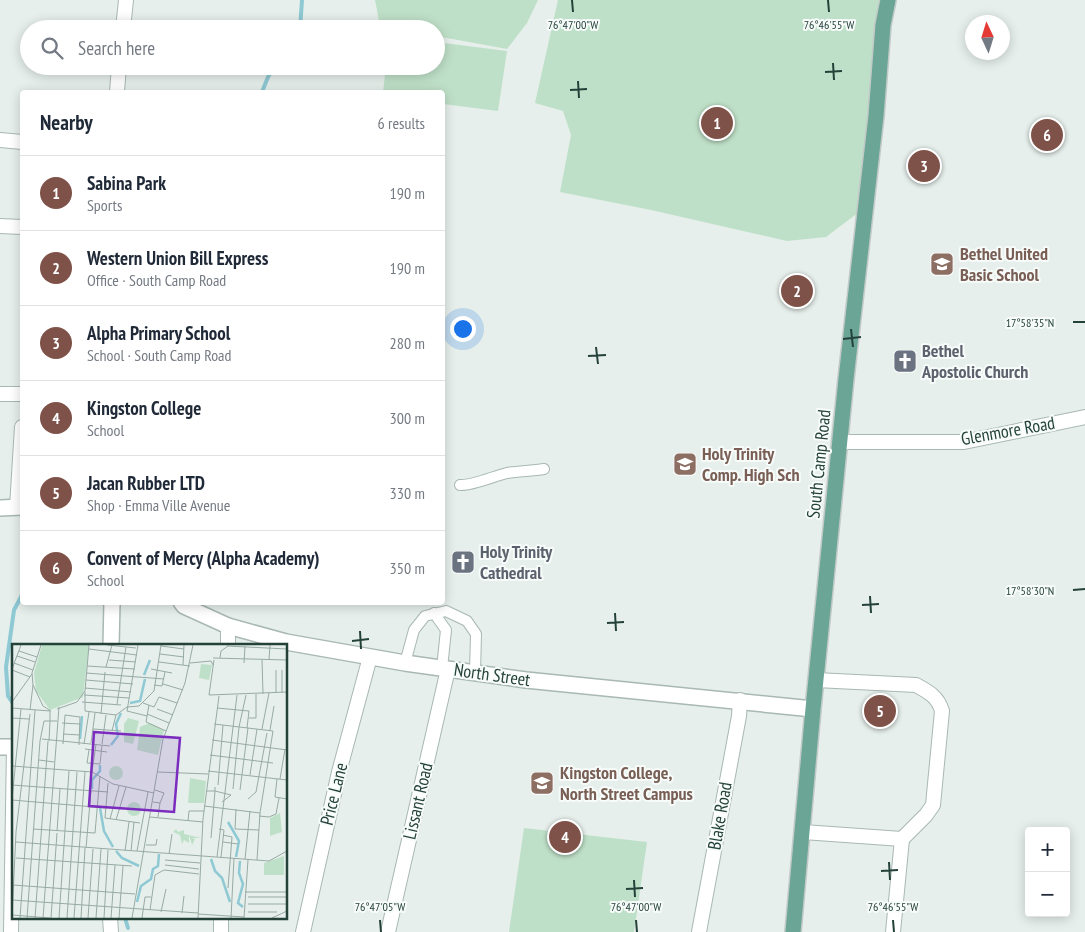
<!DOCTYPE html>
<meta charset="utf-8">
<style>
body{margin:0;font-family:"PT Sans Narrow",sans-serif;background:#f6f6f7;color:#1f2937}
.controls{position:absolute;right:15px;bottom:15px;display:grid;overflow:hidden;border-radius:5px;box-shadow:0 2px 12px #0003}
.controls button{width:45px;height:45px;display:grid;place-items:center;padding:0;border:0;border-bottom:1px solid #e0e1e3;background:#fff;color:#1f2937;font:25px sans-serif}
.compass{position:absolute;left:965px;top:15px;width:45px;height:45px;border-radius:50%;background:#fff;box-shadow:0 2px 12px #0003;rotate:356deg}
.you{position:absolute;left:462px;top:328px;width:18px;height:18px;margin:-12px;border:4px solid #fff;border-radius:50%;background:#1a73e8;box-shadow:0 0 0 8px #1a73e833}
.badge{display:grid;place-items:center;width:32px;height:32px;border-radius:50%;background:#7f5249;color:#fff;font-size:16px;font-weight:700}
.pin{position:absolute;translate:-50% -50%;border:2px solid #fff;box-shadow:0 1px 5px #0006}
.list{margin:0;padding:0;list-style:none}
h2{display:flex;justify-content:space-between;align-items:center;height:65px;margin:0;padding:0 20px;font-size:21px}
h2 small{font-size:16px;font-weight:400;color:#747a83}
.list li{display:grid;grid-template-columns:32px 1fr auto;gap:15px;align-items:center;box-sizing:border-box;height:75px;padding:0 20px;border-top:1px solid #e0e1e3}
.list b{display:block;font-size:19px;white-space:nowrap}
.list p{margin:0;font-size:16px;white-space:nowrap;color:#747a83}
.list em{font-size:16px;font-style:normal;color:#747a83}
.icon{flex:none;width:28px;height:28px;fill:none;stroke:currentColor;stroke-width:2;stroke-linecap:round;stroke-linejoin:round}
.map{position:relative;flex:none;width:1085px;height:932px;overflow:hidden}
.search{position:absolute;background:#fff;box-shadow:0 2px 12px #0003;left:20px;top:20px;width:425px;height:55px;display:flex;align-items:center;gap:12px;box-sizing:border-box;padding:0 18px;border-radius:28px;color:#747a83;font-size:19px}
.panel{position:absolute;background:#fff;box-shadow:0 2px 12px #0003;left:20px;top:90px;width:425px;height:515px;border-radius:5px}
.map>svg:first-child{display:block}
.park{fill:#bfe0c8}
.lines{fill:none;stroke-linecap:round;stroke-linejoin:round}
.stream{stroke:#8ec9d4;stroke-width:4}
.pedestrian-casing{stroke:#a8b8b2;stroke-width:12}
.minor-casing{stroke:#a8b8b2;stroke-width:16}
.tertiary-casing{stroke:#a8b8b2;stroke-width:18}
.primary-casing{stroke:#c2cac8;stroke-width:18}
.pedestrian{stroke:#fff;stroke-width:10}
.minor{stroke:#fff;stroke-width:14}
.tertiary{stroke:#fff;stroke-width:15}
.primary{stroke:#6aa596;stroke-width:15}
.ticks{fill:none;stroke:#24423a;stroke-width:2}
.labels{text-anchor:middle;stroke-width:4;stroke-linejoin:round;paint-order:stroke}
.education-label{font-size:18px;font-weight:bold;fill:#785e54;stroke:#f7fbf9;text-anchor:start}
.worship-label{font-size:18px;font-weight:bold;fill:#5b616d;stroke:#f7fbf9;text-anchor:start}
.street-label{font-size:18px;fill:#24423a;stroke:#f7fbf9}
.inset-river{fill:none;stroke:#8ec9d4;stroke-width:2.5}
.inset-road{fill:none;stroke:#98aaa4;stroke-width:1}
.view{fill:#7b2cbf;fill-opacity:0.15;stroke:#7b2cbf;stroke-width:2.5}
.inset-edge{fill:none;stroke:#24423a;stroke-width:2.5}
.ticks-label{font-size:12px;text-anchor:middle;fill:#24423a;stroke:#f7fbf9;stroke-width:4;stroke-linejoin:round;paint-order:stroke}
</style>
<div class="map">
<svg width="1085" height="932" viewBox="0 0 1085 932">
<rect width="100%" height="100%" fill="#e6efeb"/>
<g class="park">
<polygon points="375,0 538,0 527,23 507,49 436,36 436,29 395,29 380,26"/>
<polygon points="558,0 881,0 859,212 826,237 787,241 651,210 560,192 571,135 563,111 535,103"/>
<polygon points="436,42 507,51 498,111 443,104 442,92 383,92 386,66 436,66"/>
<polygon points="524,828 647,842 634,932 509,932"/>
</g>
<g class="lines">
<g class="stream">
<polyline points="300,29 302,0"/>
<polyline points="262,92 268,77 275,66"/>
<polyline points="14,705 8,696 6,667 14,610 22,595"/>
<polyline points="125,918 128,928"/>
</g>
<g class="pedestrian-casing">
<g id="pedestrian">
<path d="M460 485C472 486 494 476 507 473 519 471 532 471 544 469"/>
<polyline points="434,613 446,630 442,668"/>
<polyline points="405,663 414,630 425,616 446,611 467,621 476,634 475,673"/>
</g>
</g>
<g class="minor-casing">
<g id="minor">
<polyline points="123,29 126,0"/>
<polyline points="117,92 119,66"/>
<polyline points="0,140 22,142"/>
<polyline points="0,226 22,227"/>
<polyline points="0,394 22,394"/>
<polyline points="840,442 964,442 1085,417"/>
<polyline points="17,507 22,427"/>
<polyline points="228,646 228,626"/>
<path d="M816 680 916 685C929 692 938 697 942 711L933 805 926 815 902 839"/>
<polyline points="803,832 902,839 893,932"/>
<polyline points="110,918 111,932"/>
<polyline points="11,932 14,747"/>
<polyline points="221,932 221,918"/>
<polyline points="303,932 339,772 370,657"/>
<polyline points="388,932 448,669"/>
<polyline points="699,932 739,716 740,700"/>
</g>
</g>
<g class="tertiary-casing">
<g id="tertiary">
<polyline points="0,508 22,507"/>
<polyline points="181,602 184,606 228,626 286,642 405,663 526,680 813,709"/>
<polyline points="111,646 112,602"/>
<polyline points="0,747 14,747"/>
</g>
</g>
<g class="primary-casing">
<polyline id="primary" points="793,932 813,709 846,379 876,116 883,25 888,0"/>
</g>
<use href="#pedestrian" class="pedestrian"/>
<use href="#minor" class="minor"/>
<use href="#tertiary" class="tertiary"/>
<use href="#primary" class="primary"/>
</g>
<path class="ticks" d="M572 0 573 12M828 0 829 12M833 63 834 80M825 72 842 71M578 81 579 98M570 90 587 89M1073 322H1085M851 329 853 347M843 339 861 337M596 347 598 364M588 356 606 355M1073 590 1085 589M870 596 871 613M862 605 879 604M615 613 616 631M607 623 624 622M360 631 361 649M352 641 369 639M889 862 890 880M881 871 898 870M634 880 635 897M626 889 643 888M380 920 381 932M636 920 637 932M893 920 894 932"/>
<defs>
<g id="school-square" transform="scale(1.25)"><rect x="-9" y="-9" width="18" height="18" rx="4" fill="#8d6e63" stroke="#f7fbf9"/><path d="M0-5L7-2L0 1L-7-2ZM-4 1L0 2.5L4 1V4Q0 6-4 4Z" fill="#fff"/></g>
<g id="church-square" transform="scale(1.25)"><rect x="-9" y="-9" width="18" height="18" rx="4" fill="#6b7280" stroke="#f7fbf9"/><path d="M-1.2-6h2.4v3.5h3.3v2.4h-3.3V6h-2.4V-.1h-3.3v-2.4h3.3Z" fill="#fff"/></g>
</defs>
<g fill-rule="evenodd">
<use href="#school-square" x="942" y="264"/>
<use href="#church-square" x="905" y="361"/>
<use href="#school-square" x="685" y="464"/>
<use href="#church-square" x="463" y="562"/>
<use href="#school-square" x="542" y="783"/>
</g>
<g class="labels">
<g class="education-label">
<text x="960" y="260">Bethel United<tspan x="960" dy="21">Basic School</tspan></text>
<text x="702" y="460">Holy Trinity<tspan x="702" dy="21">Comp. High Sch</tspan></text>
<text x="560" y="779">Kingston College,<tspan x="560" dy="21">North Street Campus</tspan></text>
</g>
<g class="worship-label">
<text x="922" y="357">Bethel<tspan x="922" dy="21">Apostolic Church</tspan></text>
<text x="480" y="558">Holy Trinity<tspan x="480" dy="21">Cathedral</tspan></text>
</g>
<g class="street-label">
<text transform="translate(1008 431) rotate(-10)" y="6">Glenmore Road</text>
<text transform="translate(819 464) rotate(-84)" y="6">South Camp Road</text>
<text transform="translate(492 675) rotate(8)" y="6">North Street</text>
<text transform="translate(334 794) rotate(-76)" y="6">Price Lane</text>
<text transform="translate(418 801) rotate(-77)" y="6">Lissant Road</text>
<text transform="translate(720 816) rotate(-80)" y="6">Blake Road</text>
</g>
</g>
<g transform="translate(12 644)">
<rect width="275" height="275" fill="#e6efeb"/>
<path d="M164 185 166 188 172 186V190L189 194H180L183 195 180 201 177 191V199L172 196 170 200 168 191 161 188Z" fill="#bfe0c8"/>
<path d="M30 1H77L71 53 38 66 24 47 22 29ZM189 20 200 21 197 36 187 34ZM116 74 127 77 121 100 112 98V80ZM138 79 152 86 146 111 125 106 128 83ZM97 129a7 7 0 1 1 14 0a7 7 0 1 1-14 0ZM178 134 194 137 192 159H176ZM115 165a7 7 0 1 1 14 0a7 7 0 1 1-14 0ZM268 169 270 188 258 192V174ZM272 212V231H252V219Z" fill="#bfe0c8"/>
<path class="inset-river" d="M132 31 138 16M118 59 128 57 133 35M68 95 70 72M99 101 106 92 104 80 109 69M80 145V136L88 127V121M88 164 92 187 101 203M216 178 227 197 224 213M104 207 110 214 127 222M199 215 203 227 210 234 218 258M228 217 227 229 231 240 226 259 231 263M125 258 129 242 139 235 141 225 146 222 147 210"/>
<path class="inset-road" d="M29 1 20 29 21 41 31 62 39 67M95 1 124 4M126 1 115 67 135 72M149 2 172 5M215 2 275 5M77 5 125 11M7 7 25 13M148 10 172 13M5 12 23 18M201 14 275 16M208 14 209 7 216 2M97 16 124 18M202 16 197 51 275 48M250 16 251 50M257 16 258 1M147 18 178 22M2 19 21 26M178 19 199 17 201 21M232 19 233 2M171 21 172 1M75 22 123 25M94 23 100 1M0 25 9 1M139 25 160 29M0 26 18 33M270 26V49M74 29 152 35M74 36 121 40M151 40 171 46M142 41 150 42 153 28M73 44 119 48M73 48V67L104 71 115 63 127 62 142 47 149 1M264 49V26M72 51 117 54M0 58 20 30M70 58 109 61M131 59 142 63 147 53 165 59M105 60 114 3M137 61 134 78 154 87M0 64 38 67M205 64 237 67 235 84M45 65 65 58 73 47 77 1M145 65 161 71M18 66 21 41M89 70 93 28M135 70 157 79M0 74 17 75M237 74H244V50M50 79 68 80M202 80 261 87 248 169 245 216M81 85 109 87M250 85 257 49M258 86 262 62M100 87 104 71M51 90 68 91M30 95 98 102M200 96 275 106M37 97 38 77H45M79 99 83 69M51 100 53 71 68 73 67 101M72 100 77 68M90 100 94 71M73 105 95 108M77 106 75 119 88 120 90 101M198 111 261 119M27 116 42 118M0 122 80 128 101 140 142 149M196 127 275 136M80 128 84 100M146 128 196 130M238 131 245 85M265 135 263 153 275 155M268 135 273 105M96 139 93 174 128 179M0 141 96 148M206 141 211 81M203 143V147L219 151 210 158M221 145 227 83 234 51M143 146 152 149 148 159M228 146 236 84M194 147H203L199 194M0 155 9 65M236 155 244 148 255 89M0 156 94 164M141 158 148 159 146 173M192 162 248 169M224 165 223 185 247 186M247 172 257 173 264 170 267 154M138 173 191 178M98 175 107 142M104 176 114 143M176 177 177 167H192M21 185 83 189 88 132M207 185 212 186 209 213M45 187 48 145M211 191 220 193 216 244M4 198 257 217 275 207M211 198 226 200M134 201H144L145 195M74 204 79 147M113 207 117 178M119 207 122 178M125 207 136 148M157 210 160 190M205 213 225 51M4 214 120 222M233 215 238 167M153 216 188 219M153 221 187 225M152 226 187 230M1 241 123 250M233 248H275M236 253H275M0 256 186 269M236 260H275M138 266 143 231 152 226M149 268 154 245M236 268H265M170 269 172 252M186 270 232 273M0 271 38 274M0 274 4 188 18 70M8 274 23 66M15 274 28 97 32 77H38V67M23 274 36 97M31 274 47 63M39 274 45 189M47 274 57 127M55 274 65 128M62 274 73 128M69 274 73 204M76 274 81 205M84 274 89 205M92 274 96 206M99 274 103 221M107 274 111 222M120 274 151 95 173 39 181 1M130 274 133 253H139M186 274 191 175 207 52M219 274 222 214M232 274 236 216M260 274 275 267"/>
<path class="view" d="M82 88 168 94 162 168 77 162Z"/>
<rect width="275" height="275" class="inset-edge"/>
</g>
<g class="ticks-label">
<text x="573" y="29">76°47'00"W</text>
<text x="829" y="29">76°46'55"W</text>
<text x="1030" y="327">17°58'35"N</text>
<text x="1030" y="595">17°58'30"N</text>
<text x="380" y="911">76°47'05"W</text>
<text x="636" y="911">76°47'00"W</text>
<text x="893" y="911">76°46'55"W</text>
</g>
</svg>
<div class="controls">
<button>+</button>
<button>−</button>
</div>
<svg class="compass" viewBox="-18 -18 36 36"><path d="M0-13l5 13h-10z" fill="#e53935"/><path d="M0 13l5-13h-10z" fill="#747a83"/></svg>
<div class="you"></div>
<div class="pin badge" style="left:717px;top:123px">1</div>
<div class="pin badge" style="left:797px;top:291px">2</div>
<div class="pin badge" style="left:924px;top:166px">3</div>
<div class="pin badge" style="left:565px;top:837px">4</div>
<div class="pin badge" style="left:880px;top:711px">5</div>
<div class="pin badge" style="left:1047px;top:135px">6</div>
<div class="search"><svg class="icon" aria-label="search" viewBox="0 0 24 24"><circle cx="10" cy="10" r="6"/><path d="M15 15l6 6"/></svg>Search here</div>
<section class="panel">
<h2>Nearby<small>6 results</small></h2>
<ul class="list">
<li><span class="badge">1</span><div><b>Sabina Park</b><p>Sports</p></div><em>190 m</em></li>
<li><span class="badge">2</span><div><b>Western Union Bill Express</b><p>Office · South Camp Road</p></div><em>190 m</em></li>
<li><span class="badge">3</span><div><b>Alpha Primary School</b><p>School · South Camp Road</p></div><em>280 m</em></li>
<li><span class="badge">4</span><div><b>Kingston College</b><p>School</p></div><em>300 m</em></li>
<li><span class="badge">5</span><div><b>Jacan Rubber LTD</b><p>Shop · Emma Ville Avenue</p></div><em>330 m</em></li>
<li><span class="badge">6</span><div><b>Convent of Mercy (Alpha Academy)</b><p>School</p></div><em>350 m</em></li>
</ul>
</section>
</div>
